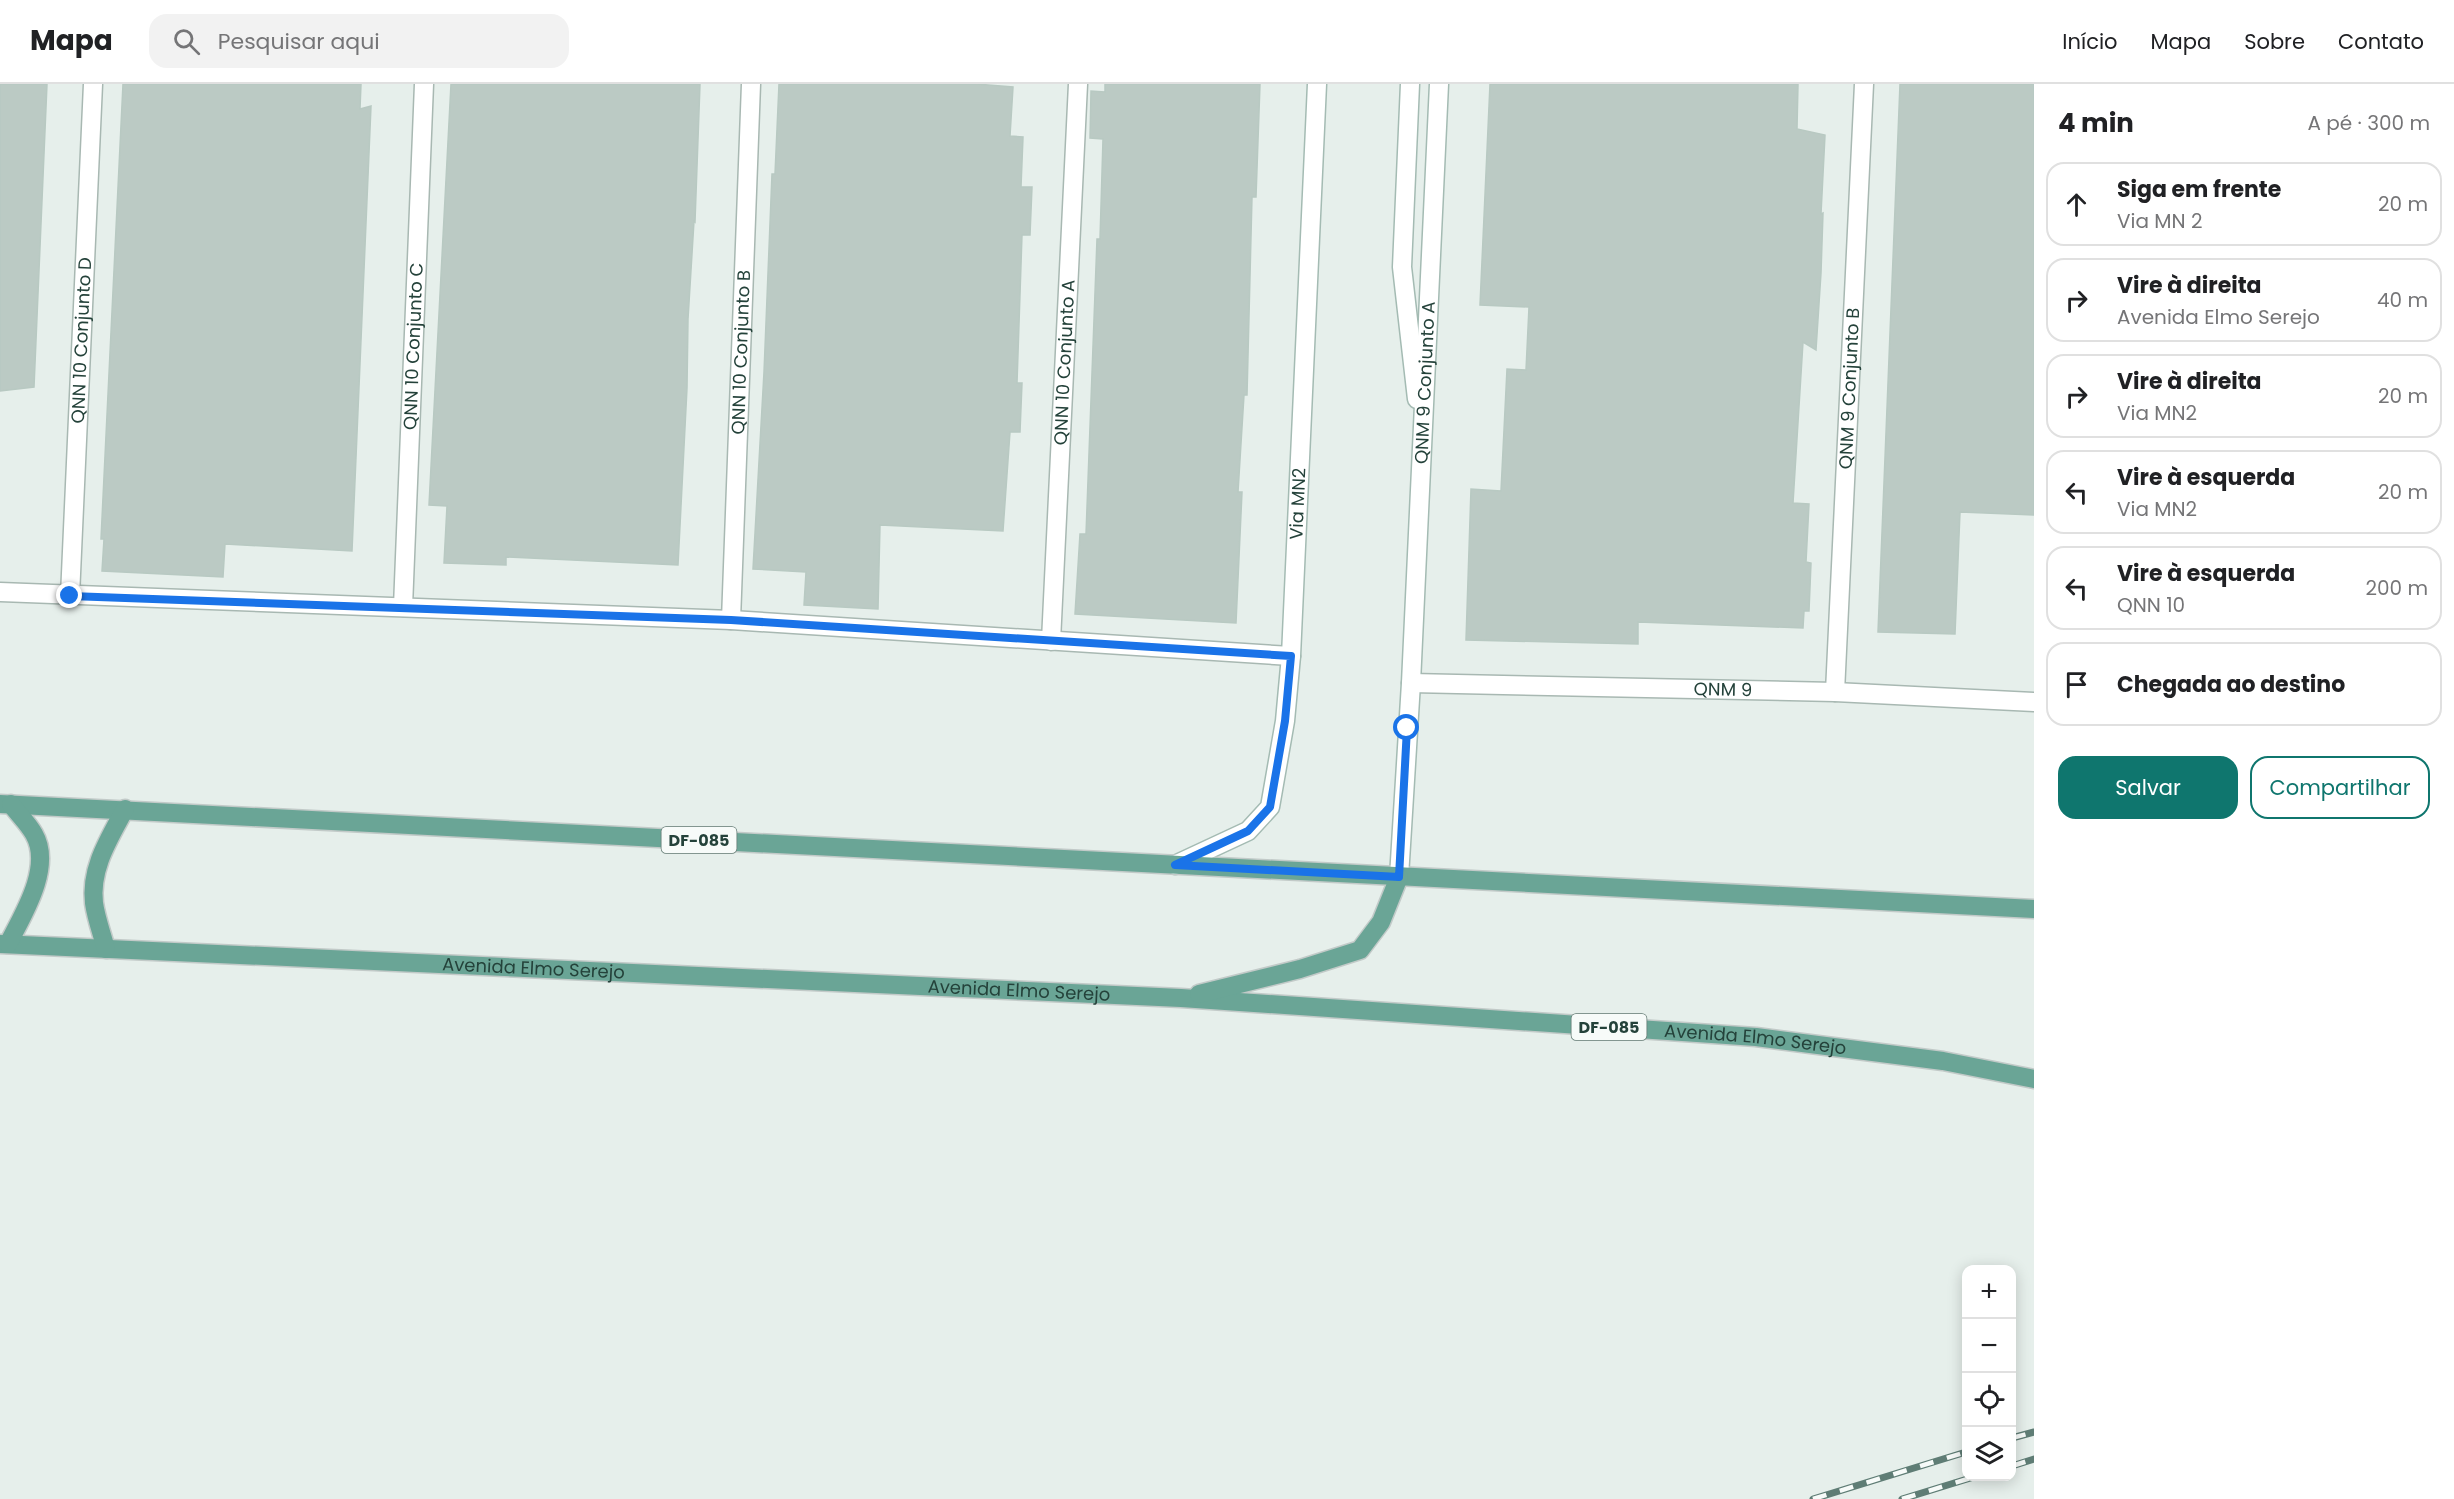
<!DOCTYPE html>
<html lang="pt">
<meta charset="utf-8">
<style>
body{margin:0;font-family:Poppins,sans-serif;background:#f2f2f2;color:#202124}
.controls{position:absolute;right:18px;bottom:18px;display:grid;overflow:hidden;border-radius:12px;box-shadow:0 3px 15px #0003}
.controls button{width:54px;height:54px;display:grid;place-items:center;padding:0;border:0;border-bottom:2px solid #e0e0e0;background:#fff;color:#202124;font:30px sans-serif}
.stop{position:absolute;width:18px;height:18px;margin:-14px;border:4px solid #1a73e8;border-radius:50%;background:#fff}
.stop.end{background:#1a73e8;border-color:#fff;box-shadow:0 2px 6px #0008}
.list{margin:0;padding:0;list-style:none}
h2{display:flex;justify-content:space-between;align-items:center;height:78px;margin:0;padding:0 24px;font-size:26px}
h2 small{font-size:20px;font-weight:400;color:#757577}
.list li{display:grid;grid-template-columns:39px 1fr auto;gap:18px;align-items:center;box-sizing:border-box;height:84px;margin:0 12px 12px;padding:0 12px;border:2px solid #e0e0e0;border-radius:18px}
.list b{display:block;font-size:22px;white-space:nowrap}
.list p{margin:0;font-size:20px;white-space:nowrap;color:#757577}
.list em{font-size:20px;font-style:normal;color:#757577}
.actions{display:flex;gap:12px;padding:18px 24px}
.actions a{flex:1;padding:14px 0;border:2px solid #0f766e;border-radius:18px;text-align:center;font-size:21px;color:#0f766e}
.actions .main{background:#0f766e;color:#fff}
.icon{flex:none;width:33px;height:33px;fill:none;stroke:currentColor;stroke-width:2;stroke-linecap:round;stroke-linejoin:round}
.map{position:relative;flex:none;width:2034px;height:1415px;overflow:hidden}
header{display:flex;align-items:center;gap:36px;box-sizing:border-box;height:84px;padding:0 30px;background:#fff;border-bottom:2px solid #e0e0e0}
header strong{font-size:28px}
nav{display:flex;gap:33px;margin-inline-start:auto;font-size:21px}
.search{width:420px;height:54px;background:#f2f2f2;display:flex;align-items:center;gap:15px;box-sizing:border-box;padding:0 21px;border-radius:18px;color:#757577;font-size:22px}
main{display:flex}
aside{flex:1;background:#fff}
.map>svg:first-child{display:block}
.building{fill:#bbcac4;stroke:#b8c9c2;stroke-width:1.5}
.lines{fill:none;stroke-linecap:round;stroke-linejoin:round}
.minor-casing{stroke:#a8b8b2;stroke-width:21}
.secondary-casing{stroke:#a4bbb3;stroke-width:21}
.primary-casing{stroke:#c2cac8;stroke-width:21}
.minor{stroke:#fff;stroke-width:18}
.secondary{stroke:#fff;stroke-width:18}
.primary{stroke:#6aa596;stroke-width:18}
.rail-casing{stroke:#5f7d75;stroke-width:7}
.rail{stroke:#f7fbf9;stroke-width:4.5;stroke-dasharray:14;stroke-linecap:butt}
.route{stroke:#1a73e8;stroke-width:8}
.labels{text-anchor:middle;stroke-width:4.5;stroke-linejoin:round;paint-order:stroke}
.shield{fill:#f7fbf9;stroke:#637a73;stroke-width:1.5}
.shield-label{font-size:16px;font-weight:bold;fill:#24423a}
.street-label{font-size:18px;fill:#24423a;stroke:#f7fbf9}
</style>
<header>
<strong>Mapa</strong>
<div class="search"><svg class="icon" aria-label="search" viewBox="0 0 24 24"><circle cx="10" cy="10" r="6"/><path d="M15 15l6 6"/></svg>Pesquisar aqui</div>
<nav><a>Início</a><a>Mapa</a><a>Sobre</a><a>Contato</a></nav>
</header>
<main>
<div class="map">
<svg width="2034" height="1415" viewBox="0 0 2034 1415">
<rect width="100%" height="100%" fill="#e6efeb"/>
<g class="building">
<polygon points="0,0 47,0 34,303 0,307"/>
<polygon points="123,0 361,0 360,25 371,22 352,467 225,460 223,493 102,487 104,455 101,455"/>
<polygon points="451,0 700,0 695,138 694,137 688,235 687,304 678,481 506,473 506,481 444,479 447,422 429,421"/>
<polygon points="779,0 976,0 1013,3 1010,52 1023,53 1021,103 1032,103 1030,151 1022,151 1017,299 1022,299 1020,348 1010,348 1003,447 880,441 878,525 804,521 806,488 753,485 764,288 772,90 775,90"/>
<polygon points="1105,0 1260,0 1256,113 1252,113 1247,311 1244,311 1238,408 1242,408 1236,539 1075,530 1080,450 1086,450 1097,155 1100,155 1103,55 1090,54 1091,7 1105,8"/>
<polygon points="1490,0 1798,0 1797,45 1825,51 1821,130 1823,129 1821,189 1816,266 1803,258 1793,419 1809,420 1806,478 1811,479 1809,527 1804,527 1803,544 1638,538 1638,560 1466,556 1471,405 1501,407 1507,285 1526,286 1529,223 1480,221"/>
<polygon points="1900,0 2034,0 2034,431 1960,428 1955,550 1878,548"/>
</g>
<g class="lines">
<g class="minor-casing">
<g id="minor">
<polyline points="0,508 731,536 1291,572"/>
<path id="s1" d="M70 512 93 0"/>
<path id="s2" d="M403 523 424 0"/>
<path id="s3" d="M731 536 751 0"/>
<path id="s4" d="M1051 557 1078 0"/>
<path id="s5" d="M1411 599 1835 608 2034 618"/>
<path id="s6" d="M1835 608 1864 0"/>
</g>
</g>
<g class="secondary-casing">
<g id="secondary">
<polyline points="1410,0 1402,183 1417,315"/>
<path id="s7" d="M1175 781 1248 747 1270 723 1285 637 1291 572 1317 0"/>
<path id="s8" d="M1399 793 1411 599 1439 0"/>
</g>
</g>
<g class="primary-casing">
<g id="primary">
<polyline points="0,720 2034,825"/>
<path id="s9" d="M0 860 1181 914 1756 953 1943 977 2034 995"/>
<path d="M8 860C23 831 53 783 34 750 28 739 18 730 11 720"/>
<path d="M106 865C102 850 96 834 94 819 90 784 109 755 125 725"/>
<polyline points="1199,910 1300,885 1360,866 1381,838 1399,793"/>
</g>
</g>
<use href="#minor" class="minor"/>
<use href="#secondary" class="secondary"/>
<use href="#primary" class="primary"/>
<g class="rail-casing">
<g id="rail">
<polyline points="2012,1354 2034,1348"/>
<polyline points="2012,1382 2034,1375"/>
<polyline points="1813,1415 1966,1368"/>
<polyline points="1902,1415 1977,1392"/>
</g>
</g>
<use href="#rail" class="rail"/>
</g>
<g class="lines">
<polyline class="route" points="70,512 731,536 1291,572 1285,637 1270,723 1248,747 1175,781 1399,793 1407,644"/>
</g>
<g class="labels">
<g class="shield">
<rect x="661.5" y="743" width="75" height="26" rx="4.5"/>
<rect x="1571.5" y="930" width="75" height="26" rx="4.5"/>
</g>
<g class="shield-label">
<text x="699" y="762">DF-085</text>
<text x="1609" y="949">DF-085</text>
</g>
<g class="street-label">
<text dy="6" stroke="none"><textPath href="#s1" startOffset="256">QNN 10 Conjunto D</textPath></text>
<text dy="6" stroke="none"><textPath href="#s2" startOffset="261">QNN 10 Conjunto C</textPath></text>
<text dy="6" stroke="none"><textPath href="#s3" startOffset="268">QNN 10 Conjunto B</textPath></text>
<text dy="6" stroke="none"><textPath href="#s4" startOffset="279">QNN 10 Conjunto A</textPath></text>
<text dy="6" stroke="none"><textPath href="#s8" startOffset="495">QNM 9 Conjunto A</textPath></text>
<text dy="6" stroke="none"><textPath href="#s6" startOffset="304">QNM 9 Conjunto B</textPath></text>
<text dy="6" stroke="none"><textPath href="#s7" startOffset="418">Via MN2</textPath></text>
<text dy="6" stroke="none"><textPath href="#s5" startOffset="312">QNM 9</textPath></text>
<text dy="6" stroke="none"><textPath href="#s9" startOffset="534">Avenida Elmo Serejo</textPath></text>
<text dy="6" stroke="none"><textPath href="#s9" startOffset="1020">Avenida Elmo Serejo</textPath></text>
<text dy="6" stroke="none"><textPath href="#s9" startOffset="1758">Avenida Elmo Serejo</textPath></text>
</g>
</g>
</svg>
<div class="controls">
<button>+</button>
<button>−</button>
<button><svg class="icon" aria-label="locate" viewBox="0 0 24 24"><circle cx="12" cy="12" r="6"/><path d="M12 2v4M12 18v4M2 12h4M18 12h4"/></svg></button>
<button><svg class="icon" aria-label="layers" viewBox="0 0 24 24"><path d="M12 4l9 5-9 5-9-5zM3 14l9 5 9-5"/></svg></button>
</div>
<div class="stop" style="left:1407px;top:644px"></div>
<div class="stop end" style="left:70px;top:512px"></div>
</div>
<aside>
<h2>4 min<small>A pé · 300 m</small></h2>
<ul class="list">
<li><svg class="icon" aria-label="ahead" viewBox="0 0 24 24"><path d="M12 20V5M6 11l6-6 6 6"/></svg><div><b>Siga em frente</b><p>Via MN 2</p></div><em>20 m</em></li>
<li><svg class="icon" aria-label="right" viewBox="0 0 24 24"><path d="M7 20v-9h11M14 6l5 5-5 5"/></svg><div><b>Vire à direita</b><p>Avenida Elmo Serejo</p></div><em>40 m</em></li>
<li><svg class="icon" aria-label="right" viewBox="0 0 24 24"><path d="M7 20v-9h11M14 6l5 5-5 5"/></svg><div><b>Vire à direita</b><p>Via MN2</p></div><em>20 m</em></li>
<li><svg class="icon" aria-label="left" viewBox="0 0 24 24"><path d="M17 20v-9H6M10 6l-5 5 5 5"/></svg><div><b>Vire à esquerda</b><p>Via MN2</p></div><em>20 m</em></li>
<li><svg class="icon" aria-label="left" viewBox="0 0 24 24"><path d="M17 20v-9H6M10 6l-5 5 5 5"/></svg><div><b>Vire à esquerda</b><p>QNN 10</p></div><em>200 m</em></li>
<li><svg class="icon" aria-label="arrive" viewBox="0 0 24 24"><path d="M6 21V4h12l-3 4 3 4H6"/></svg><div><b>Chegada ao destino</b></div></li>
</ul>
<div class="actions"><a class="main">Salvar</a><a>Compartilhar</a></div>
</aside>
</main>
